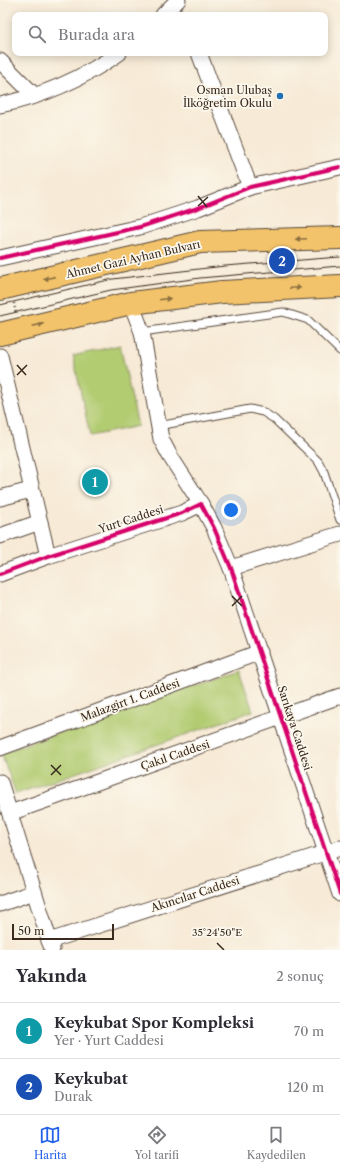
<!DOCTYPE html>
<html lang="tr">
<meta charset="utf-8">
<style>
body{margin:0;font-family:"Libre Caslon Text",serif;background:#f7f7f7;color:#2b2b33}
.scale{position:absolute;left:12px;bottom:10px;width:102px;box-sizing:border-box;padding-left:4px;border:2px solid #3b2a1e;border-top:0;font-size:11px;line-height:14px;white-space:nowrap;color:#3b2a1e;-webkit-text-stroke:3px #fbf7ec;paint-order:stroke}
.you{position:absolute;left:231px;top:510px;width:14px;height:14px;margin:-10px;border:3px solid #fff;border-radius:50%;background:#1a73e8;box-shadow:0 0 0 6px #1a73e833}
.badge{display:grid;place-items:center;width:26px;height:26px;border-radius:50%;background:#2563eb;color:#fff;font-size:13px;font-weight:700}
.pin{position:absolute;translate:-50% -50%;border:2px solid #fff;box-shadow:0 1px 4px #0006}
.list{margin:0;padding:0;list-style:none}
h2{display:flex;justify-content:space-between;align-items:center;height:52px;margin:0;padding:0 16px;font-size:17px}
h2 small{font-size:13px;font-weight:400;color:#7c7c81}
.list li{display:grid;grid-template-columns:26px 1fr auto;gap:12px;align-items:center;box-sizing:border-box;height:56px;padding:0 16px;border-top:1px solid #e1e1e2}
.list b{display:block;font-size:15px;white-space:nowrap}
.list p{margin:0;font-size:13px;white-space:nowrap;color:#7c7c81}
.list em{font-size:13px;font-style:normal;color:#7c7c81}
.icon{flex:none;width:22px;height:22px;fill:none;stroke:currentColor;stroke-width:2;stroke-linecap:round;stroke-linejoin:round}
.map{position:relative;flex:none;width:340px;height:950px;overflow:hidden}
.search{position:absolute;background:#fff;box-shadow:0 2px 10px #0003;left:12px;right:12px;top:12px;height:44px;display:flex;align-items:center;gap:10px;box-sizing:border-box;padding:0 14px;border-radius:8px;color:#7c7c81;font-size:15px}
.sheet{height:164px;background:#fff}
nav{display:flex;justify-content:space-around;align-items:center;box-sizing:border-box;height:56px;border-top:1px solid #e1e1e2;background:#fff;font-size:11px;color:#7c7c81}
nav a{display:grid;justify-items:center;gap:2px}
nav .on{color:#2563eb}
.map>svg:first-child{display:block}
.green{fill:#b2cc72;stroke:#767b48}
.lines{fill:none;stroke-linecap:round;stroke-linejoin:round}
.lane-casing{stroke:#57473a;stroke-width:9}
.street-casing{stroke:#57473a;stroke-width:17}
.primary-casing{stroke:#57473a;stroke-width:24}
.path{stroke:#57473a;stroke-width:2.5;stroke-dasharray:1 3;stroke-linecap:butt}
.lane{stroke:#fff;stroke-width:7}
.street{stroke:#fff;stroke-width:15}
.primary{stroke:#f2c36a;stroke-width:22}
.tram{stroke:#3b2a1e;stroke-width:1}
.cycleway-casing{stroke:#fbf7ec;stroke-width:6}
.cycleway{stroke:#d6006c;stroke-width:4}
.oneway{fill:#8d6f40}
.ticks{fill:none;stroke:#3b2a1e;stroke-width:1.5}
.poi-dot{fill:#1f6fb2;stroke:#fbf7ec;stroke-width:1.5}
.labels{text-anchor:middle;stroke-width:3.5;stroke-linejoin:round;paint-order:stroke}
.poi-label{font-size:11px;fill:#3b2a1e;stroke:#fbf7ec;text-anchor:end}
.street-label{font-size:11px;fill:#3b2a1e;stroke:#fbf7ec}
.ticks-label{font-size:10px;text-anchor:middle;fill:#3b2a1e;stroke:#fbf7ec;stroke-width:3.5;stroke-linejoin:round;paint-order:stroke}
</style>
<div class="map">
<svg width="340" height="950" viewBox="0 0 340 950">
<rect width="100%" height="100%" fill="#fbf7ec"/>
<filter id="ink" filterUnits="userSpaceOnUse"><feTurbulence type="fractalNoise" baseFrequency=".025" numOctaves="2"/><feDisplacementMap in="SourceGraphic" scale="8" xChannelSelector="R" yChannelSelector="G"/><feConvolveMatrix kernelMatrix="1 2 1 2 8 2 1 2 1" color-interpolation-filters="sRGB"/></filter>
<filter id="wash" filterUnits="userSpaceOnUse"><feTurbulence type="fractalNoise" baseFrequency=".012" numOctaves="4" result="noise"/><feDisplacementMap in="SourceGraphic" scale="16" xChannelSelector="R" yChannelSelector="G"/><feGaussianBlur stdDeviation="0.9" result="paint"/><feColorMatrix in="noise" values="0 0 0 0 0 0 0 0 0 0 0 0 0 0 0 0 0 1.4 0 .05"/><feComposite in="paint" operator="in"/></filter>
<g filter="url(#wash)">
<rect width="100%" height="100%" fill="#f7ead6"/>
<g class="green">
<polygon points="120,345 138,426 90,436 73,356"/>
<polygon points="239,670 253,711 16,794 1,753"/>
</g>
</g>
<g filter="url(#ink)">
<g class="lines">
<g class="lane-casing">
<g id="lane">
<polyline points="142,332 283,312 308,320 340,351"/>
<polyline points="158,426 250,409 263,412 274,419 318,461 324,472 340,520"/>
</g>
</g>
<g class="street-casing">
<g id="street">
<polyline points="163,15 178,0"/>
<polyline points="199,53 250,187"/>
<polyline points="0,61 35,96"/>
<path d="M0 105C44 96 82 79 119 53"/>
<polyline points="0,258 140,227 198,208 250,187 340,167"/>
<polyline points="131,303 142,332 161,439 170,456 201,504"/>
<polyline points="0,356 48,556"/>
<polyline points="0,498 31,490"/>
<polyline points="0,536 40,522"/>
<polyline points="231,568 340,534"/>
<polyline points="0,574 48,556 182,513 201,504 214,528 231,568 340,894"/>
<polyline points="0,748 260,652"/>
<polyline points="0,782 52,949"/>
<polyline points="10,813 340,696"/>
<polyline points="0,904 34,892"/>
<polyline points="49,941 340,848"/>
</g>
</g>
<g class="primary-casing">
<g id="primary">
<polyline points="0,289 200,242 340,238"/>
<polyline points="0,334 131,303 222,292 340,286"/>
</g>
</g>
<polyline class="path" points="14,303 16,314"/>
<use href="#lane" class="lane"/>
<use href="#street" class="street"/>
<use href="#primary" class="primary"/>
<g class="tram">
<polyline points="0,305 113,279 225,266 340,257"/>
<polyline points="0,316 111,290 200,278 340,266"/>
</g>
<g class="cycleway-casing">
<g id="cycleway">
<polyline points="0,258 140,227 198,208 250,187 340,167"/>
<polyline points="0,574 48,556 182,513 201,504 214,528 231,568 340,894"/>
</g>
</g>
<use href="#cycleway" class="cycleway"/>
</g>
<defs><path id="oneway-solid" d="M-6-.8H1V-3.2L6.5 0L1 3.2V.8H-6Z"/></defs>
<g class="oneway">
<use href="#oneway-solid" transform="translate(301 239) rotate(178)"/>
<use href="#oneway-solid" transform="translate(49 278) rotate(167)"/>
<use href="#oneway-solid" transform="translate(295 288) rotate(-3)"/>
<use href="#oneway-solid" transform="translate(165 299) rotate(-7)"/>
<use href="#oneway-solid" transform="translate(38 325) rotate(-13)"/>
</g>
</g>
<path class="ticks" d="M198 196 207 207M198 206 208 197M17 365 26 375M17 375 27 365M232 596 242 606M232 606 242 596M51 765 61 775M51 775 61 765M217 943 224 950"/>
<circle class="poi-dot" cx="280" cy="96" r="4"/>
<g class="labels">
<g class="poi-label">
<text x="272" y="94">Osman Ulubaş<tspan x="272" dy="13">İlköğretim Okulu</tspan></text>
</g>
<g class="street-label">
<text transform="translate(133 259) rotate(-13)" y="4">Ahmet Gazi Ayhan Bulvarı</text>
<text transform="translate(131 519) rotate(-18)" y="4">Yurt Caddesi</text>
<text transform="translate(130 700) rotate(-20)" y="4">Malazgirt 1. Caddesi</text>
<text transform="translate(295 728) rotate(72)" y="4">Sarıkaya Caddesi</text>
<text transform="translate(175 755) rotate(-19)" y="4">Çakıl Caddesi</text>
<text transform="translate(195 894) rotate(-18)" y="4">Akıncılar Caddesi</text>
</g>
</g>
<g class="ticks-label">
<text x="217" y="936">35°24'50"E</text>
</g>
</svg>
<div class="scale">50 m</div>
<div class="you"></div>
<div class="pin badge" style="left:95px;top:482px;background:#0f9aa8">1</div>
<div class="pin badge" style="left:282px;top:261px;background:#1a4fb4">2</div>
<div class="search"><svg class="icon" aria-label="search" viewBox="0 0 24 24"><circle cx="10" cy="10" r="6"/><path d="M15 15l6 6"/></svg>Burada ara</div>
</div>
<section class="sheet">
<h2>Yakında<small>2 sonuç</small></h2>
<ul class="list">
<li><span class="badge" style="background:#0f9aa8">1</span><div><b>Keykubat Spor Kompleksi</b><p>Yer · Yurt Caddesi</p></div><em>70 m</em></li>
<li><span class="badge" style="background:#1a4fb4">2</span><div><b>Keykubat</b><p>Durak</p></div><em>120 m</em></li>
</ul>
</section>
<nav>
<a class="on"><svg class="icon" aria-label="map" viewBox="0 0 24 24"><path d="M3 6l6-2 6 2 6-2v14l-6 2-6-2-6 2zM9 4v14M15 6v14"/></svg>Harita</a>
<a><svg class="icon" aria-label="directions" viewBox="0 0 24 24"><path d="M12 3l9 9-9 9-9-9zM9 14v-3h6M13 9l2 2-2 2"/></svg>Yol tarifi</a>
<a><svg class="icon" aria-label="saved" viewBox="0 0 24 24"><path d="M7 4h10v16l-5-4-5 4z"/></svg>Kaydedilen</a>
</nav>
